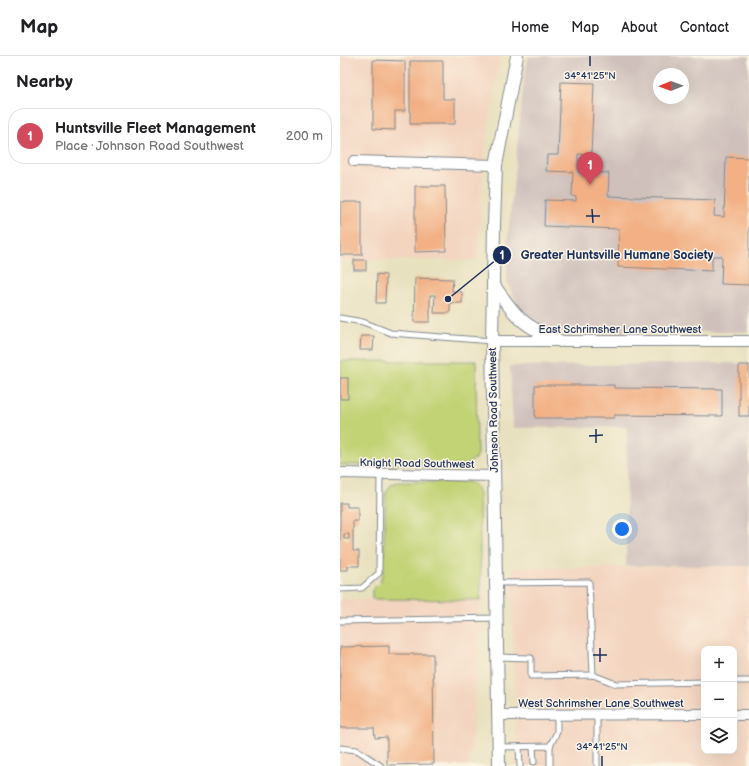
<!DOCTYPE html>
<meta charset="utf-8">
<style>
body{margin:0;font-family:"Balsamiq Sans",sans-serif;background:#f2f2f2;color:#202124}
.controls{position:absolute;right:12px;bottom:12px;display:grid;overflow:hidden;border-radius:8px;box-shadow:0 4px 16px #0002}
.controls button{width:36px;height:36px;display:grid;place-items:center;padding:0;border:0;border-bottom:1px solid #e0e0e0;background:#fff;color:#202124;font:20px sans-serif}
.compass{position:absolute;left:313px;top:12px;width:36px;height:36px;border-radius:50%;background:#fff;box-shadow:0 4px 16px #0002;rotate:269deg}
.you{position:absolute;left:282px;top:473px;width:14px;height:14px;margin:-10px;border:3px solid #fff;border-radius:50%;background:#1a73e8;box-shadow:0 0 0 6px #1a73e833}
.badge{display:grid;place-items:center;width:26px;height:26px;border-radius:50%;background:#d1495b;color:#fff;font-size:13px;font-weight:700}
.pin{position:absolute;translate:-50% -33px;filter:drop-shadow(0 1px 2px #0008)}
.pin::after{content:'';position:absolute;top:21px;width:14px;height:12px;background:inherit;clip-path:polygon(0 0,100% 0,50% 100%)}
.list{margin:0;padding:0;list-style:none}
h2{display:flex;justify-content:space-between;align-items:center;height:52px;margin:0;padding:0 16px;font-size:17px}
h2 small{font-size:13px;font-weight:400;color:#757577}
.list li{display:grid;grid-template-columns:26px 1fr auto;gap:12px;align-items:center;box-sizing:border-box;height:56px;margin:0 8px 8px;padding:0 8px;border:1px solid #e0e0e0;border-radius:16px}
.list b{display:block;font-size:15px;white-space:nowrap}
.list p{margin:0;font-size:13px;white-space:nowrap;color:#757577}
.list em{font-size:13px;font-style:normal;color:#757577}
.icon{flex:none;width:22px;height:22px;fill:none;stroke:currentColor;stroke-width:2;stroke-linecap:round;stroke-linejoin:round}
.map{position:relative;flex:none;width:409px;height:710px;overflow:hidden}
header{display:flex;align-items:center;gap:24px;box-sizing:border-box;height:56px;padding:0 20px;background:#fff;border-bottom:1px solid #e0e0e0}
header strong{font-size:19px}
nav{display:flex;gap:22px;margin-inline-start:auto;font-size:14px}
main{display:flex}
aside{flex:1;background:#fff}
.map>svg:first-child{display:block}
.built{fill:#f3d4bf;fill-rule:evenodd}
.industrial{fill:#cfc0bb;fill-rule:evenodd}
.green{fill:#c2d376;stroke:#6e816a}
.building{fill:#f2b084;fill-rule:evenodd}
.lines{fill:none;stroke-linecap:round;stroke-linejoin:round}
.service-casing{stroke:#82888e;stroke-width:7}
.minor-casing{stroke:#82888e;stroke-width:12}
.tertiary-casing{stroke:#82888e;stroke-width:14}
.service{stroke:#fff;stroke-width:5}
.minor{stroke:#fff;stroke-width:10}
.tertiary{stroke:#fff;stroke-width:12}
.ticks{fill:none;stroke:#1b2f5e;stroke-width:1.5}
.labels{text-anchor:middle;stroke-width:3;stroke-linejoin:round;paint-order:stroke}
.street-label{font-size:11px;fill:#1b2f5e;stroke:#fcf5e5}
.ticks-label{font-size:10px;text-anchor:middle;fill:#1b2f5e;stroke:#fcf5e5;stroke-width:3;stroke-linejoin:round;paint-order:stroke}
.leader{fill:none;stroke:#1b2f5e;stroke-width:1.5}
.callout-dot{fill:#1b2f5e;stroke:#fcf5e5;stroke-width:1.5}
.mark-label{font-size:12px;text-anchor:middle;font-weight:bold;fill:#fff}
.callout-label{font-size:12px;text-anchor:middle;font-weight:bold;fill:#1b2f5e;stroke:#fcf5e5;stroke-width:3;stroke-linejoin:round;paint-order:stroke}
</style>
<header>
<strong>Map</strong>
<nav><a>Home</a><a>Map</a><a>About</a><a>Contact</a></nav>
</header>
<main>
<aside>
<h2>Nearby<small></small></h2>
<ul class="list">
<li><span class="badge">1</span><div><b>Huntsville Fleet Management</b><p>Place · Johnson Road Southwest</p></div><em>200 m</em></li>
</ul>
</aside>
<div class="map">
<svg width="409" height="710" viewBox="0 0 409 710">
<rect width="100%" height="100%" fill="#fcf5e5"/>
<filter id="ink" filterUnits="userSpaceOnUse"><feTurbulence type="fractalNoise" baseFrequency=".025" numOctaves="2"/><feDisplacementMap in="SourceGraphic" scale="8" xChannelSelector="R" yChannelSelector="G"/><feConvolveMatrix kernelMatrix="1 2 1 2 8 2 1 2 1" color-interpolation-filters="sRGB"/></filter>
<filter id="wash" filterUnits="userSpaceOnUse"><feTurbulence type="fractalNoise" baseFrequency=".012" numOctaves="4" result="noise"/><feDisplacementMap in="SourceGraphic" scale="16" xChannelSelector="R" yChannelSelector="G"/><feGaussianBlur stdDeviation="0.9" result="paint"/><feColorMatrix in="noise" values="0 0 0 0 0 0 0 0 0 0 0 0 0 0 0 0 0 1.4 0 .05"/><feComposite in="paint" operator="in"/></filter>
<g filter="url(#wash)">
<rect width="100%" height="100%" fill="#e8e1bf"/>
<g class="built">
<polygon points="0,0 160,0 145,93 137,204 0,204"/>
<path d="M409 510V710H176L172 512ZM364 593H394V695H364Z"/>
<polygon points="44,543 141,544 130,710 0,710 0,544"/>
</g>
<g class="industrial">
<path d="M189 0H409V276H219L193 265 179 253 167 225V189L184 24ZM319 18H343V42H319Z"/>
<polygon points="409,307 409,510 286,510 287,371 173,372 170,310"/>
</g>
<g class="green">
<polygon points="0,305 136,305 137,401 126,409 0,409"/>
<polygon points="58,426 129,426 136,430 139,438 141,544 32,543 32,534 40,526 43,517 46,436 52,428"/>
</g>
<g id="blocks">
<g class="building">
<polygon points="33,4 65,5 65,55 55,55 55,74 33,73"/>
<polygon points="70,5 103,5 103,43 115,43 115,68 70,68"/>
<polygon points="221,26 254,27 251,99 238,98 238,116 269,117 268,140 375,144 374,160 384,161 386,101 409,102 409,229 381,228 382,200 372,200 372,215 278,211 279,173 204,170 205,144 236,145 236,141 232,140 233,116 206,115 207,99 218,99"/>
<polygon points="75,130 105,130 106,195 75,196"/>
<rect x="0" y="146" width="22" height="53"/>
<rect x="14" y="204" width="12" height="10"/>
<polygon points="37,218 46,219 45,247 36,247"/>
<polygon points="75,222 113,223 112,235 122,236 122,247 110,247 110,257 94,257 95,239 90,239 90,266 74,266"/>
<polygon points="21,280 34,280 33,294 20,294"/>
<rect x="399" y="309" width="10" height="51"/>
<rect x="0" y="322" width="8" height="21"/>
<polygon points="195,329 274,329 274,332 382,333 382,360 274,359 274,362 195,362"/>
<path d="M0 447H7V451H18V465H13V495H19V510H8V514H0ZM4 478H9V483H4Z"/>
<polygon points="49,590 49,598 93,598 94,708 47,709 47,681 35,682 34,672 0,672 0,591"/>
</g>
</g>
</g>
<g filter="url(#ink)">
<use href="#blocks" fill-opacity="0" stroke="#82888e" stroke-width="1"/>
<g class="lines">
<g class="service-casing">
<g id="service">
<polyline points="0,262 23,266 51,277 152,285"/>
<polyline points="156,527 249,526 253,619"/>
<polyline points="0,533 22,532 39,517 40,418"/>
<polyline points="0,565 157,562"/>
<polyline points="158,601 191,602 191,620 253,619 276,628 364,626"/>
<polyline points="394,625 409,625"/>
<polyline points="210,690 217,676 217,658"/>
<polyline points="159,691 210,690 210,710"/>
<polyline points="179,691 180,710"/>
<polyline points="193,691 194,706"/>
<polyline points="0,692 17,694 41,710"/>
<polyline points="257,710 257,658"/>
</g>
</g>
<g class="minor-casing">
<g id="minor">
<polyline points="14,105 156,109"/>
<polyline points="152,285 409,285"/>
<polyline points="0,417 155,420"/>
<polyline points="158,659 364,658"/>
<polyline points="394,659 409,659"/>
</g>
</g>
<g class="tertiary-casing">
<g id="tertiary">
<path d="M153 228C176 261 182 270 220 285"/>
<polyline points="159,710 152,285 154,170 156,109 177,0"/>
</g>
</g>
<use href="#service" class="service"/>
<use href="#minor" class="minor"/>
<use href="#tertiary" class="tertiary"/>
</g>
</g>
<path class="ticks" d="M250 0V10M252 153 253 167M246 160H260M256 373V387M249 380 263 379M260 592V606M253 599H267M262 700V710"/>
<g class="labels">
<g class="street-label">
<text x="280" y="277">East Schrimsher Lane Southwest</text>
<text transform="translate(153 354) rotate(-91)" y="4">Johnson Road Southwest</text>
<text transform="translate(77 407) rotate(1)" y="4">Knight Road Southwest</text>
<text x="261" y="651">West Schrimsher Lane Southwest</text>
</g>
</g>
<g class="ticks-label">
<text x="250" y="23">34°41'25"N</text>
<text x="262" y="694">34°41'25"N</text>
</g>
<path class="leader" d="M108 243L162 199"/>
<g class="callout-dot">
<circle cx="108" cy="243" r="4"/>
<circle cx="162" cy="199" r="10"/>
</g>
<g class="mark-label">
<text x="162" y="203">1</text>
</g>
<g class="callout-label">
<text x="277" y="203">Greater Huntsville Humane Society</text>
</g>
</svg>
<div class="controls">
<button>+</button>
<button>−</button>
<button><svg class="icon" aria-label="layers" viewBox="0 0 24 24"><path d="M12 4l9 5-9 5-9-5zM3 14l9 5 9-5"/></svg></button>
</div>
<svg class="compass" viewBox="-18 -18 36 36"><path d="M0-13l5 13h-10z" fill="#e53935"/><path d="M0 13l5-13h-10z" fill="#757577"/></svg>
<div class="you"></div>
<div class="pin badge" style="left:250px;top:129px">1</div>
</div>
</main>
